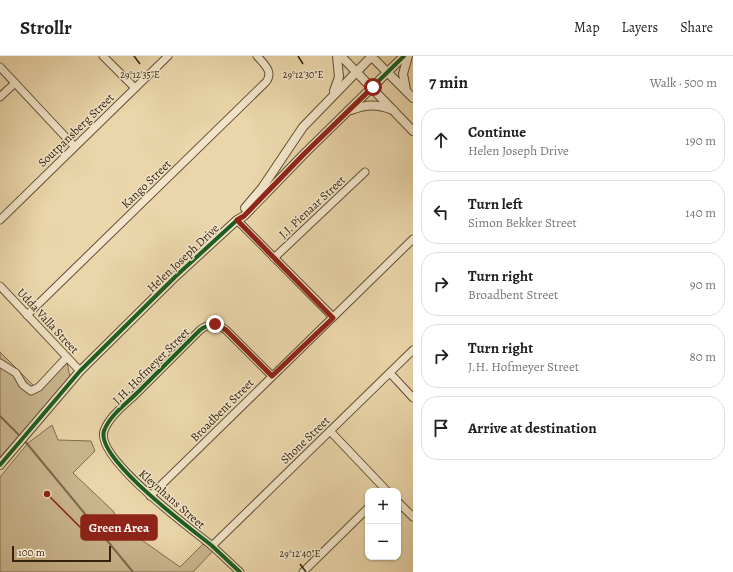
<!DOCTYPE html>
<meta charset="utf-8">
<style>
body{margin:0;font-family:Alegreya,serif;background:#f6f6f6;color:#202124}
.controls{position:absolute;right:12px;bottom:12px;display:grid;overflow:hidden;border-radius:8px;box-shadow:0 1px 3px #0004}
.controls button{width:36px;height:36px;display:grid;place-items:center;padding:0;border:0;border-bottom:1px solid #e0e0e0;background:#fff;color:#202124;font:20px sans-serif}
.scale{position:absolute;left:12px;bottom:10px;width:99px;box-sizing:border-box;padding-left:4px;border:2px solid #34210e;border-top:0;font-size:11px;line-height:14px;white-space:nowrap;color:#34210e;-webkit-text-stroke:3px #f1e4c8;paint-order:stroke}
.stop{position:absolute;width:12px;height:12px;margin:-9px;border:3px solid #8f2418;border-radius:50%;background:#fff}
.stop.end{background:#8f2418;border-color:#fff;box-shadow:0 1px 4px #0008}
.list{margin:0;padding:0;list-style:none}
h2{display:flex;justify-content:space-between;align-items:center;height:52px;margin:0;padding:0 16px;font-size:17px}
h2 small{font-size:13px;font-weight:400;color:#757577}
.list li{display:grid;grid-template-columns:26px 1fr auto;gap:12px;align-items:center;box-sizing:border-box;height:64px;margin:0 8px 8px;padding:0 8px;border:1px solid #e0e0e0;border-radius:16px}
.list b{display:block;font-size:15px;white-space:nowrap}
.list p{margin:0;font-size:13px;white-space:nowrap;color:#757577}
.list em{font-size:13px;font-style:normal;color:#757577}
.icon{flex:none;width:22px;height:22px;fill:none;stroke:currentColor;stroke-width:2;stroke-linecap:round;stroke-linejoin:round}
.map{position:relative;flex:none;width:413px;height:516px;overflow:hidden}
header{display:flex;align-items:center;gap:24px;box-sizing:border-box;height:56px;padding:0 20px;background:#fff;border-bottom:1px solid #e0e0e0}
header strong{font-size:19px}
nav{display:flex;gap:22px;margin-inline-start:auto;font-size:14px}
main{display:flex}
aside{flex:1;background:#fff}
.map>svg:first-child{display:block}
.green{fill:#cbb78f;stroke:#806c4e}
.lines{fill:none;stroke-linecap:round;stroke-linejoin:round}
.stream{stroke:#7c684c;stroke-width:2}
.minor-casing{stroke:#624e35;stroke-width:9}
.tertiary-casing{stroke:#624e35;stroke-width:10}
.minor{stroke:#f1e4c8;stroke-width:7}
.tertiary{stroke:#f1e4c8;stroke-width:8}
.cycleway-casing{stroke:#f1e4c8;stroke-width:6}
.cycleway{stroke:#1b5e20;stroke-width:4}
.route{stroke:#8f2418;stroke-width:5}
.ticks{fill:none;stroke:#34210e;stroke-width:1.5}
.labels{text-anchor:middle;stroke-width:3;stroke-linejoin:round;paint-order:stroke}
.street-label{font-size:12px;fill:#34210e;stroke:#f1e4c8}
.ticks-label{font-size:10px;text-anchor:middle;fill:#34210e;stroke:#f1e4c8;stroke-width:3;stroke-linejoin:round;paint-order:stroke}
.leader{fill:none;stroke:#8f2418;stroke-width:1.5}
.callout-dot{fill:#8f2418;stroke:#f1e4c8;stroke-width:1.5}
.callout{fill:#8f2418;stroke:#8f2418;stroke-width:1.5}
.callout-label{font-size:13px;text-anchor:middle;font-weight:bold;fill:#fff}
</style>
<header>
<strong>Strollr</strong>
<nav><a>Map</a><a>Layers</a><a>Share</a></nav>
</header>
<main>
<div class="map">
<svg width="413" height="516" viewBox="0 0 413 516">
<rect width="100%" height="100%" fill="#ead6aa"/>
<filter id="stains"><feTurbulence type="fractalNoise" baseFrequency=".005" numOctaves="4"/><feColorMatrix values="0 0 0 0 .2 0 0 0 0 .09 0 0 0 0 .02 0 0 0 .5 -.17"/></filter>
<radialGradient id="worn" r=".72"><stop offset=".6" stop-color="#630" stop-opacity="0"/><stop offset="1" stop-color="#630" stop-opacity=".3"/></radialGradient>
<g class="green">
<polygon points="0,296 39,335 67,306 70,321 0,401"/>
<polygon points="52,369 58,384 91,385 95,395 73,417 113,455 122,470 180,511 203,488 213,495 193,516 0,516 0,421 28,387"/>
</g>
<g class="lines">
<g class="stream">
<polyline points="0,360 21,381"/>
<polyline points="24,384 133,516"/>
</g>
<g class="minor-casing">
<g id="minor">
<polyline points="103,0 135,32"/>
<polyline points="0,11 74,90"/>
<polyline points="0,41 15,27"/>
<polyline points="0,164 168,0"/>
<polyline points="237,164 333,261"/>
<polyline points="274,202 365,116"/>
<polyline points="0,230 80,315"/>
<path d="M27 259 266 26C274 16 264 8 257 0"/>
<polyline points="0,307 16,317 23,329 31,335 39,331 67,301"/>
<polyline points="390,317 413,342"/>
<polyline points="330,375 387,435"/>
<polyline points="150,440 413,183"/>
<polyline points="398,446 413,461"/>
<polyline points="212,490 413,294"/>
<path d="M240 516C230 507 221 498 211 489 190 472 95 402 104 375 109 360 127 347 138 336 158 316 179 295 200 274 209 267 217 267 226 274L272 320"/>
<polyline points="303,516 368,452"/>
</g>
</g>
<g class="tertiary-casing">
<g id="tertiary">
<polyline points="341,0 413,75"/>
<polyline points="371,0 413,42"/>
<polyline points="406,34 403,18 408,0"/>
<polyline points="334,35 339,21 337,0"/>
<path d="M351 54C367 48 377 48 393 54"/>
<polyline points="245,152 262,132 303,71 372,0"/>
<polyline points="0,409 80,315 176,220 237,164 244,160 304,98 404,0"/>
</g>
</g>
<use href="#minor" class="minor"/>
<use href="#tertiary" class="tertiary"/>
<g class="cycleway-casing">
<g id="cycleway">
<polyline points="0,409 80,315 176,220 237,164 244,160 304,98 404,0"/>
<path d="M240 516C230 507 221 498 211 489 190 472 95 402 104 375 109 360 127 347 138 336 158 316 179 295 200 274 209 267 217 267 226 274L272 320"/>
</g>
</g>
<use href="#cycleway" class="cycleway"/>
</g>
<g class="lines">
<polyline class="route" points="215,268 226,274 272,320 333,262 237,164 244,160 304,98 373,31"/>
</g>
<path class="ticks" d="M134 0 140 8M298 0 303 8M300 508 306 516"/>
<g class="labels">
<g class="street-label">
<text transform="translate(76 74) rotate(-44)" y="4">Soutpansberg Street</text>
<text transform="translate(146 128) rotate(-44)" y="4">Kango Street</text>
<text transform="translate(312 151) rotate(-43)" y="4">J.J. Pienaar Street</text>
<text transform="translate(183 202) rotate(-43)" y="4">Helen Joseph Drive</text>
<text transform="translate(48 265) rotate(47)" y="4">Udda Valla Street</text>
<text transform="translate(151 310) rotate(-45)" y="4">J.H. Hofmeyer Street</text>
<text transform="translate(222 354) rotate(-45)" y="4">Broadbent Street</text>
<text transform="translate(305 384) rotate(-44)" y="4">Shone Street</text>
<text transform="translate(172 443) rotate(41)" y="4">Kleynhans Street</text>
</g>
</g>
<g class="ticks-label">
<text x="140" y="22">29°12'35"E</text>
<text x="303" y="22">29°12'30"E</text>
<text x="300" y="501">29°12'40"E</text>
</g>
<path class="leader" d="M47 438L81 472"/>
<circle class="callout-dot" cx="47" cy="438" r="4"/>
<rect class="callout" x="81" y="459" width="76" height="25" rx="4"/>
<g class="callout-label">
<text x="119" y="476">Green Area</text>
</g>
<rect width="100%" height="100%" filter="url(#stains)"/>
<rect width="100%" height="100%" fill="url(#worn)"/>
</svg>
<div class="controls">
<button>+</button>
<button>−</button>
</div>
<div class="scale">100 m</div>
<div class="stop" style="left:373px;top:31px"></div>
<div class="stop end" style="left:215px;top:268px"></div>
</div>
<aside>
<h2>7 min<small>Walk · 500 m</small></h2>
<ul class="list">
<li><svg class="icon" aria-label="ahead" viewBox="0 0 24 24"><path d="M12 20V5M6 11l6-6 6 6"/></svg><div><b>Continue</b><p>Helen Joseph Drive</p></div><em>190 m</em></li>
<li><svg class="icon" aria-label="left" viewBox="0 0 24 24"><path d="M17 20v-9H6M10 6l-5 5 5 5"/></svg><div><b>Turn left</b><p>Simon Bekker Street</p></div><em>140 m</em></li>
<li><svg class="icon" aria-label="right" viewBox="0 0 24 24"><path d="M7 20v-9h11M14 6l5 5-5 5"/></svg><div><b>Turn right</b><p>Broadbent Street</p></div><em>90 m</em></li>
<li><svg class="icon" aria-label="right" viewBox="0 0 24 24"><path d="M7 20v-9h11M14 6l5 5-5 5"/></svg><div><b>Turn right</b><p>J.H. Hofmeyer Street</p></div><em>80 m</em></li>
<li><svg class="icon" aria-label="arrive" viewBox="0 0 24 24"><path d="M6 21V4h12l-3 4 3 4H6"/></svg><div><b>Arrive at destination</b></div></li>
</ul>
</aside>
</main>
